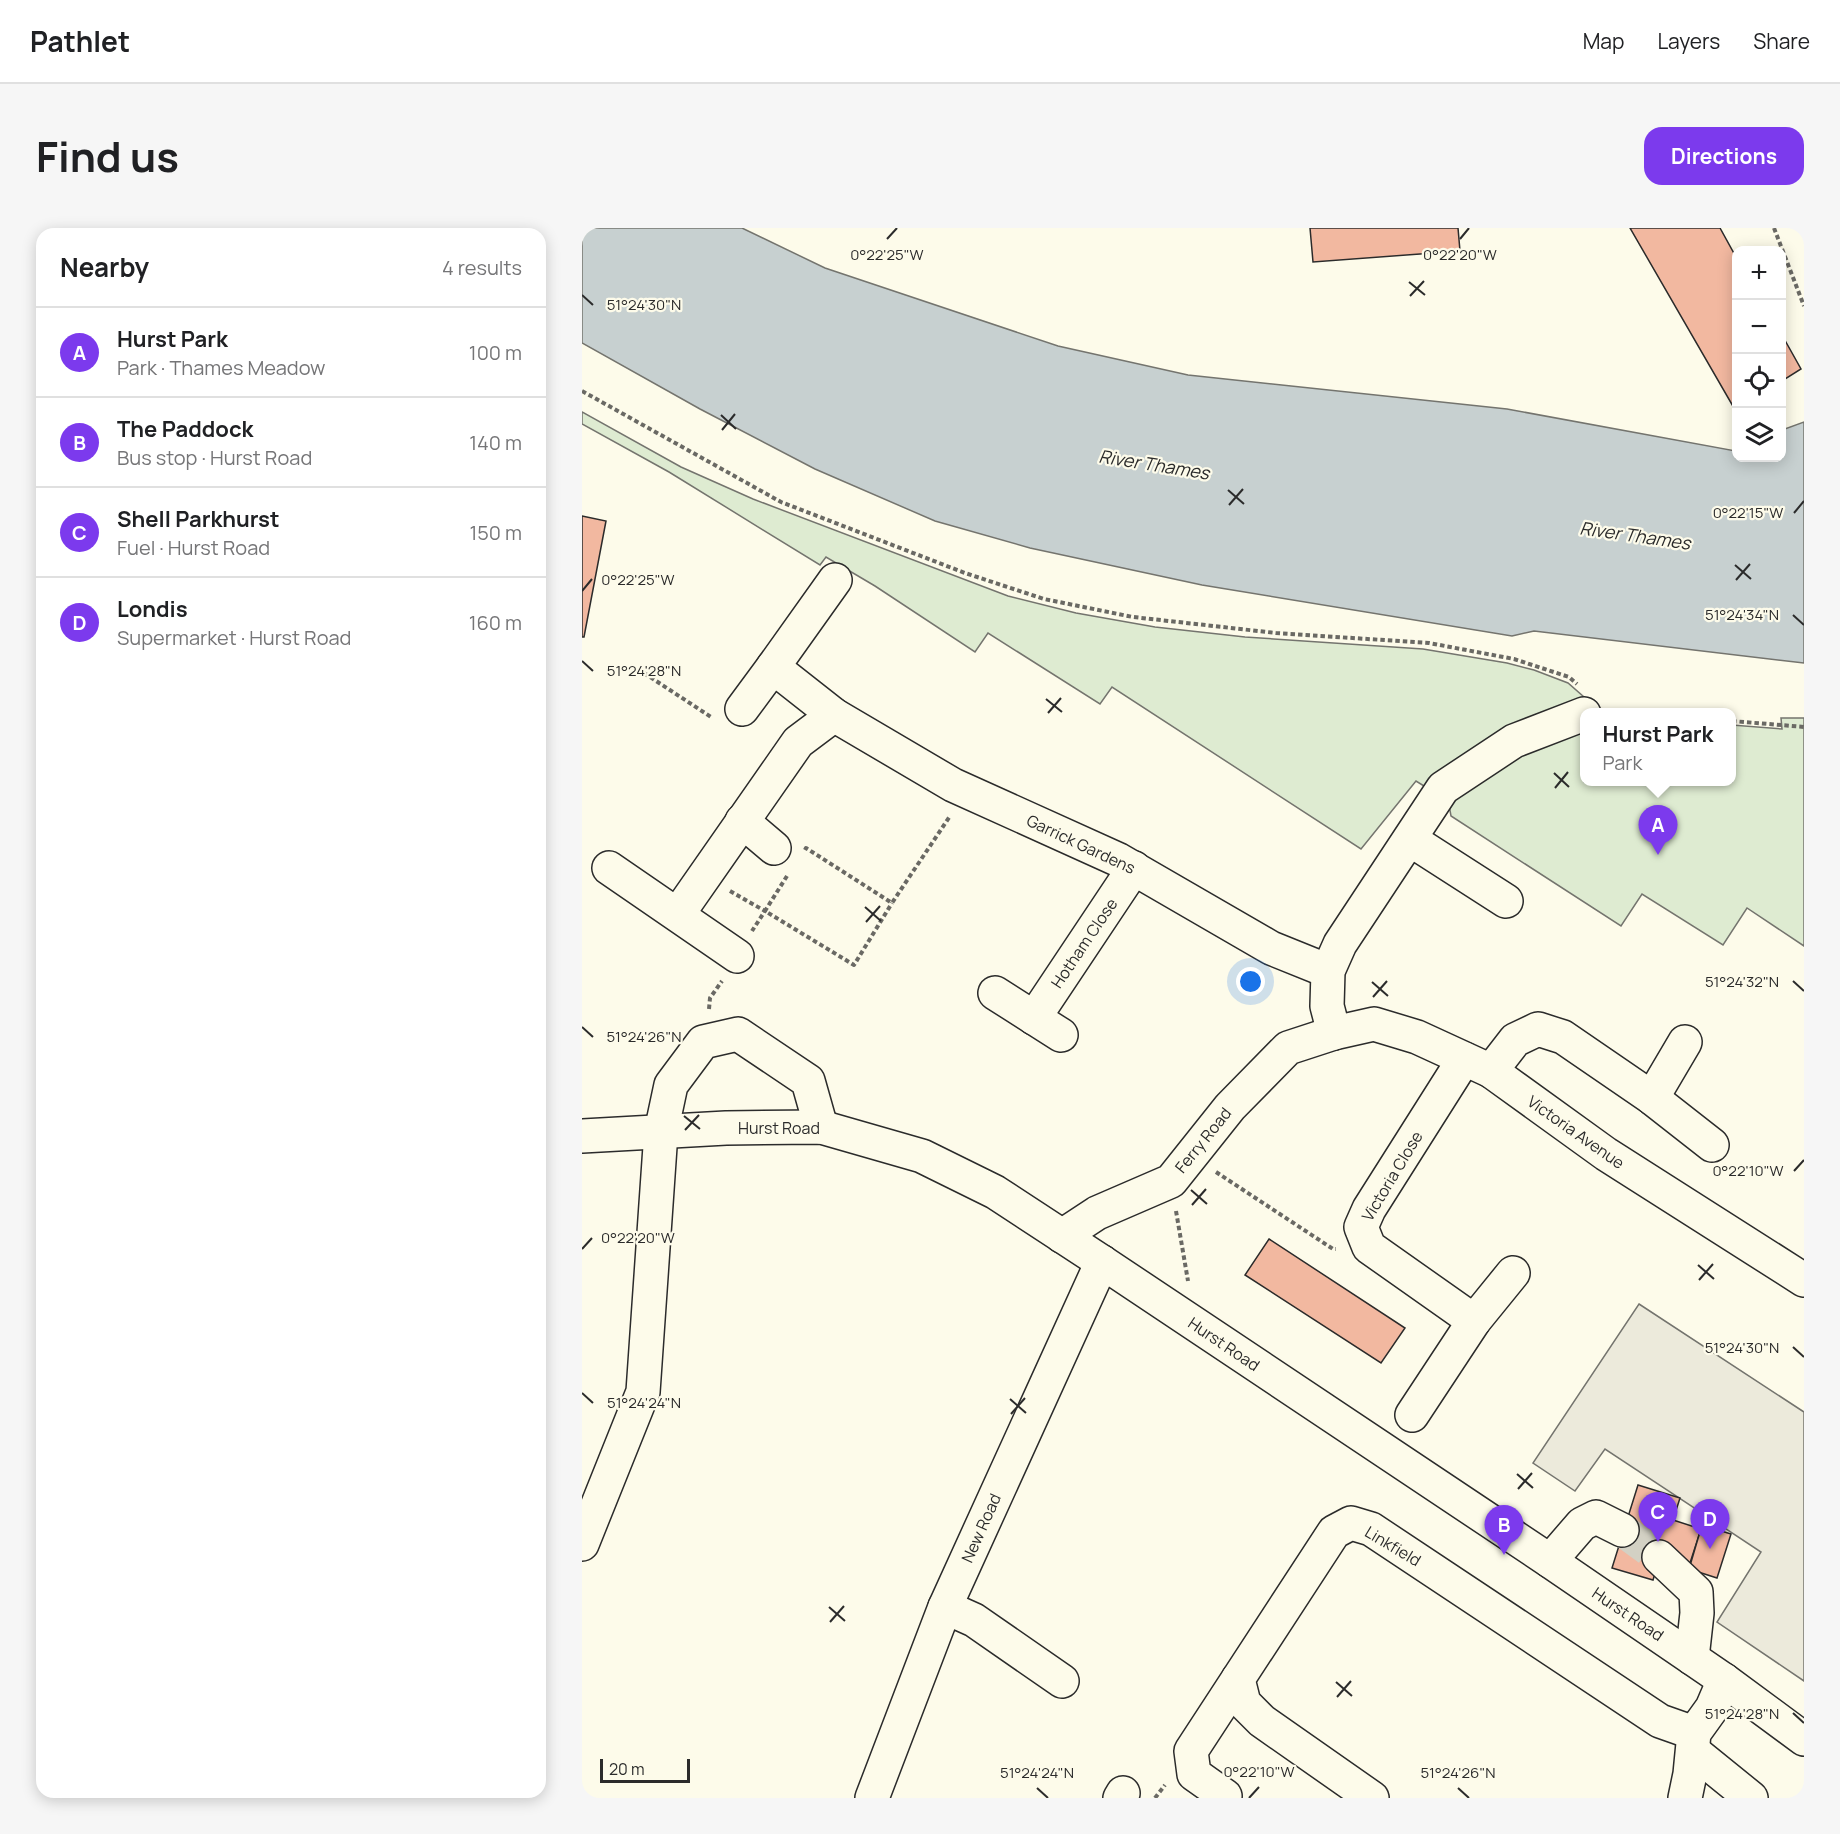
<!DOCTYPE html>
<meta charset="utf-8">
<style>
body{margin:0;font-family:Manrope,sans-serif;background:#f6f6f6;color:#202124}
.controls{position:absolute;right:18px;top:18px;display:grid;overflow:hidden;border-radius:12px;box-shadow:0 3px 15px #0003}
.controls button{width:54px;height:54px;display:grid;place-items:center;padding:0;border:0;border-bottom:2px solid #e0e0e0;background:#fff;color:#202124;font:30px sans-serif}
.scale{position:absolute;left:18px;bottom:15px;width:90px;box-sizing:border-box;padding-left:6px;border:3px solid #2b2b2b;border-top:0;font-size:16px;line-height:21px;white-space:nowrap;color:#2b2b2b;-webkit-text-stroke:4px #fdfbea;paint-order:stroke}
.you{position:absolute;left:669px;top:754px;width:21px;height:21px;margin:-15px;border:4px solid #fff;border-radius:50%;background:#1a73e8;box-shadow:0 0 0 9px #1a73e833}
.badge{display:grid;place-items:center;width:39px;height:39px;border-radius:50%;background:#7c3aed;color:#fff;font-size:20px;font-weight:700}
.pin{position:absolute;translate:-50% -50px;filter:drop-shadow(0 2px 3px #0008)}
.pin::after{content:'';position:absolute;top:32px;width:21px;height:18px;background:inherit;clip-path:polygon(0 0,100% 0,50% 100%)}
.popup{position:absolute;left:998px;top:480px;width:156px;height:78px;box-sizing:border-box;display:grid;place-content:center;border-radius:12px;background:#fff;filter:drop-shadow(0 2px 4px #0005);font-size:20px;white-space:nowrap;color:#757577}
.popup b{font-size:22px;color:#202124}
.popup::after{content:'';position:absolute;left:50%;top:100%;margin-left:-12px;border:12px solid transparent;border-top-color:#fff}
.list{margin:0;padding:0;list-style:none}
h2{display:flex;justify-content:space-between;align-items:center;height:78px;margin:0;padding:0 24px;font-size:26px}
h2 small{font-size:20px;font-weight:400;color:#757577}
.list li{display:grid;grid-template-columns:39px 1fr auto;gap:18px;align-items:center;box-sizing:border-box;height:90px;padding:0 24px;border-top:2px solid #e0e0e0}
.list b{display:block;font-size:22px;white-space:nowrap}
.list p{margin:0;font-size:20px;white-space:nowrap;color:#757577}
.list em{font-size:20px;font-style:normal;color:#757577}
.icon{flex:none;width:33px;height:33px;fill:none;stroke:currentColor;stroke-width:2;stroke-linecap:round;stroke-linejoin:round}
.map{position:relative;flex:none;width:1222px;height:1570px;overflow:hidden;border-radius:18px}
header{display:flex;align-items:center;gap:36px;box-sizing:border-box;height:84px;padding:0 30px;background:#fff;border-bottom:2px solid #e0e0e0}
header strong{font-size:28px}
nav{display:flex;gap:33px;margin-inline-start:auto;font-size:21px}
.intro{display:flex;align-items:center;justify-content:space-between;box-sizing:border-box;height:144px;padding:0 36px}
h1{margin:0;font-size:42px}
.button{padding:15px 27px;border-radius:18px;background:#7c3aed;color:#fff;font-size:21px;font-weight:700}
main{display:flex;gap:36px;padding:0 36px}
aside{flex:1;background:#fff;border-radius:18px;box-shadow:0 3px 15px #0003}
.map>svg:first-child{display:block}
.green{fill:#deebd1;stroke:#74746e;stroke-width:1.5}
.parking{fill:#eceadb;stroke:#74746e;stroke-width:1.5}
.water{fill:#c7d0d0;stroke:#74746e;stroke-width:1.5}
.building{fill:#f2b8a0;stroke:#2b2b2b;stroke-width:1.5}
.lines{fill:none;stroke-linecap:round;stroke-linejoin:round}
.minor-tunnel{stroke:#d3d1c4;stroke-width:33;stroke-dasharray:33 16;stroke-linecap:butt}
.minor-casing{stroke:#2b2b2b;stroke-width:36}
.major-casing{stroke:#2b2b2b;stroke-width:36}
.path{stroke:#6a6964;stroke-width:4;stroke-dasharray:4.5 3;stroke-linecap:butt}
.minor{stroke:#fdfbea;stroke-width:33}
.major{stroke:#fdfbea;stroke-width:33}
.ticks{fill:none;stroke:#2b2b2b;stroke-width:2}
.labels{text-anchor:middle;stroke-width:4.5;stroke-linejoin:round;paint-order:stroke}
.street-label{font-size:16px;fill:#2b2b2b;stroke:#fdfbea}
.water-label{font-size:18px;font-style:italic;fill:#2b2b2b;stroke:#fdfbea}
.ticks-label{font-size:15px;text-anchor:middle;fill:#2b2b2b;stroke:#fdfbea;stroke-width:4.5;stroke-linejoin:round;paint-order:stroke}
</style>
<header>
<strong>Pathlet</strong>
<nav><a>Map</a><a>Layers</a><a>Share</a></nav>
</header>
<div class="intro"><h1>Find us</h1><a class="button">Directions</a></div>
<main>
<aside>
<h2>Nearby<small>4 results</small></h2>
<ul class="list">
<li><span class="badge">A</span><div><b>Hurst Park</b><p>Park · Thames Meadow</p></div><em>100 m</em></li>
<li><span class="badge">B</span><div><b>The Paddock</b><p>Bus stop · Hurst Road</p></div><em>140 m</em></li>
<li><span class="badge">C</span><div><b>Shell Parkhurst</b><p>Fuel · Hurst Road</p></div><em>150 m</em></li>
<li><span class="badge">D</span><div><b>Londis</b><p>Supermarket · Hurst Road</p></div><em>160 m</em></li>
</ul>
</aside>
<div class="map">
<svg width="1222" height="1570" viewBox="0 0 1222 1570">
<rect width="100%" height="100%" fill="#fdfbea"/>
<g class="green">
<polygon points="0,184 99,239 171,271 426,368 494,385 573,399 663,409 841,421 925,435 952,442 986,455 1002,469 965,483 880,528 842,558 834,553 779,621 530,459 518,476 406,405 393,424 293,358 244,329 238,337 87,244 0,196"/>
<polygon points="1199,490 1222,490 1222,718 1165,680 1141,717 1060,666 1039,698 869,588 867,577 889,556 920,536 1002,498 1002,554 1150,554 1150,497 1200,501"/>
</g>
<polygon class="parking" points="1057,1076 1222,1184 1222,1453 1135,1394 1179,1324 1023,1221 993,1263 951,1235"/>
<polygon class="water" points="0,0 160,0 243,40 476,118 606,147 925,181 1154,223 1154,230 1200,230 1200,202 1222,194 1222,435 952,403 930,408 620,357 448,320 353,293 233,241 118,181 0,115"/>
<g class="building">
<polygon points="728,0 876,0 878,23 731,34"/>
<polygon points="1048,0 1138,0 1154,29 1154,178 1152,180"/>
<polygon points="1200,107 1219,141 1200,153"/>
<polygon points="0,288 24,293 2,409 0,409"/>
<polygon points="687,1011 823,1100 799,1135 663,1047"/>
<polygon points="1056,1257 1098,1270 1091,1292 1119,1301 1108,1335 1079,1326 1071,1352 1030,1340"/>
<polygon points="1120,1297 1149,1306 1135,1350 1107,1341"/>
</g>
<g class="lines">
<polyline class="minor-tunnel" points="1040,1302 1077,1329"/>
<g class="minor-casing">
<g id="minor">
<polyline points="253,352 191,439 252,487 371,557 537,632 689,720 746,743"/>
<polyline points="160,481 191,439"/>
<polyline points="160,593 192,620"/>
<polyline points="829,612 924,673"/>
<polyline points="27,640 155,728"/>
<polyline points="96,686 216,514 252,487"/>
<polyline points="413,765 479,807"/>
<polyline points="452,790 552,640"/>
<polyline points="752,805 745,778 746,743 758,716 861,560 932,513 1002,486"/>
<polyline points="882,831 787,981 779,999 787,1019 892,1093"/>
<polyline points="909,843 933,812 956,801 981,809 1070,870 1130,917"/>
<polyline points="1070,870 1103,814"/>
<polyline points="480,1008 515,985 589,953 648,879 706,820 752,805 792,796 835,809 909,843 1024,926 1222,1052"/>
<polyline points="830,1187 892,1093 931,1045"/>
<polyline points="0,1316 61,1164 79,904 89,857 121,814 156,806 226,853 239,899"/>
<polyline points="1077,1329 1114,1364 1115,1385 1110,1430"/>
<polyline points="968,1333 1000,1296 1014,1289 1040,1302"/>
<polyline points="363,1379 392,1392 480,1453"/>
<polyline points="1111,1523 1169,1570"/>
<polyline points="643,1568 612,1546 609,1523 656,1451"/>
<polyline points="290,1570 363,1379 520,1034"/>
<polyline points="538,1570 541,1565"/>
<polyline points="790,1570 680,1493 662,1475 656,1451 752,1304 769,1295 789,1301 1078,1493 1112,1505"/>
<polyline points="1103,1570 1108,1546 1112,1505 1130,1480 1142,1452"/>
</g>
</g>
<g class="major-casing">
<polyline id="major" points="0,908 144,900 239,899 340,928 413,964 520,1034 968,1333 1142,1452 1222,1511"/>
</g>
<g class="path">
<polyline points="1192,0 1222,78"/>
<polyline points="0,163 199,274 383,345 462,371 551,389 694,405 847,415 932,431 987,449 995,456"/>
<polyline points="62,445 129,489"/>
<polyline points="1150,493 1222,499"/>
<polyline points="223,622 224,620 310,675 368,588"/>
<polyline points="205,648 183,683 272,737 310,675"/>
<polyline points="148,663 183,683 170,703"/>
<polyline points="127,781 128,770 140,753"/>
<polyline points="634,944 751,1021 754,1021"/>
<polyline points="594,983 606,1053"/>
<polyline points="573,1570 583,1557"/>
</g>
<use href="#minor" class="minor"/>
<use href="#major" class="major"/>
</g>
<path class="ticks" d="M305 11 315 0M878 11 887 0M827 54 843 67M0 67 11 77M828 68 842 53M139 187 154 201M140 202 153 186M646 262 662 276M647 277 661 261M1212 285 1222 273M1153 337 1169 351M1154 352 1168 336M0 363 10 351M1211 387 1222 397M0 433 11 443M464 471 480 484M466 485 479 470M972 545 987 559M973 560 986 544M283 679 299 693M284 694 298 678M1211 753 1222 763M790 754 806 768M791 769 805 753M0 799 11 809M102 888 118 901M103 902 117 887M1212 943 1222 932M609 962 625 976M610 977 624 961M0 1021 10 1010M1116 1037 1132 1051M1117 1052 1131 1036M1211 1119 1222 1129M0 1165 11 1175M428 1171 444 1185M429 1186 443 1170M935 1246 951 1260M936 1261 950 1245M247 1379 263 1393M248 1394 262 1378M754 1454 770 1468M755 1469 769 1453M1211 1485 1222 1495M455 1560 466 1570M876 1560 887 1570M667 1570 677 1559"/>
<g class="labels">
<g class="street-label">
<text transform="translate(499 616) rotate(25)" y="6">Garrick Gardens</text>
<text transform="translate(502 715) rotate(-56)" y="6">Hotham Close</text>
<text x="197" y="906">Hurst Road</text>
<text transform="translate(994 904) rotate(35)" y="6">Victoria Avenue</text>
<text transform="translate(621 912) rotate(-51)" y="6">Ferry Road</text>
<text transform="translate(810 948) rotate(-59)" y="6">Victoria Close</text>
<text transform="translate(642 1116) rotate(34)" y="6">Hurst Road</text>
<text transform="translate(399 1300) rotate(-66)" y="6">New Road</text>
<text transform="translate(811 1318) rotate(31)" y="6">Linkfield</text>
<text transform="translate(1046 1386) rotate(34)" y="6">Hurst Road</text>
</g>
<g class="water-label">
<text transform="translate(572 237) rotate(9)" y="6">River Thames</text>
<text transform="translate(1053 308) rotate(8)" y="6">River Thames</text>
</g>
</g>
<g class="ticks-label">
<text x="305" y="32">0°22'25"W</text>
<text x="878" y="32">0°22'20"W</text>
<text x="62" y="82">51°24'30"N</text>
<text x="1166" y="290">0°22'15"W</text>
<text x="56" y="357">0°22'25"W</text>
<text x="1160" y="392">51°24'34"N</text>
<text x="62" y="448">51°24'28"N</text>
<text x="1160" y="759">51°24'32"N</text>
<text x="62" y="814">51°24'26"N</text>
<text x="1166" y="948">0°22'10"W</text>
<text x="56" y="1015">0°22'20"W</text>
<text x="1160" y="1125">51°24'30"N</text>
<text x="62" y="1180">51°24'24"N</text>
<text x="1160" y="1491">51°24'28"N</text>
<text x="677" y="1549">0°22'10"W</text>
<text x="455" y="1550">51°24'24"N</text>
<text x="876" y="1550">51°24'26"N</text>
</g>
</svg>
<div class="controls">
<button>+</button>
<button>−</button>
<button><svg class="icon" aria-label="locate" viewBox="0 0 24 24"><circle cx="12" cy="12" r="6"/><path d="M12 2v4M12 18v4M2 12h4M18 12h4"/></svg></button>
<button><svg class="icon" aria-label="layers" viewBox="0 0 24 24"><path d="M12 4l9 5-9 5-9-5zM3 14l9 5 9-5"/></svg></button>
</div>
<div class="scale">20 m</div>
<div class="you"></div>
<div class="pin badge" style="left:1076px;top:627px">A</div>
<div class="popup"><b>Hurst Park</b>Park</div>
<div class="pin badge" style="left:922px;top:1327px">B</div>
<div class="pin badge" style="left:1076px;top:1314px">C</div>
<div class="pin badge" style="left:1128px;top:1321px">D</div>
</div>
</main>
